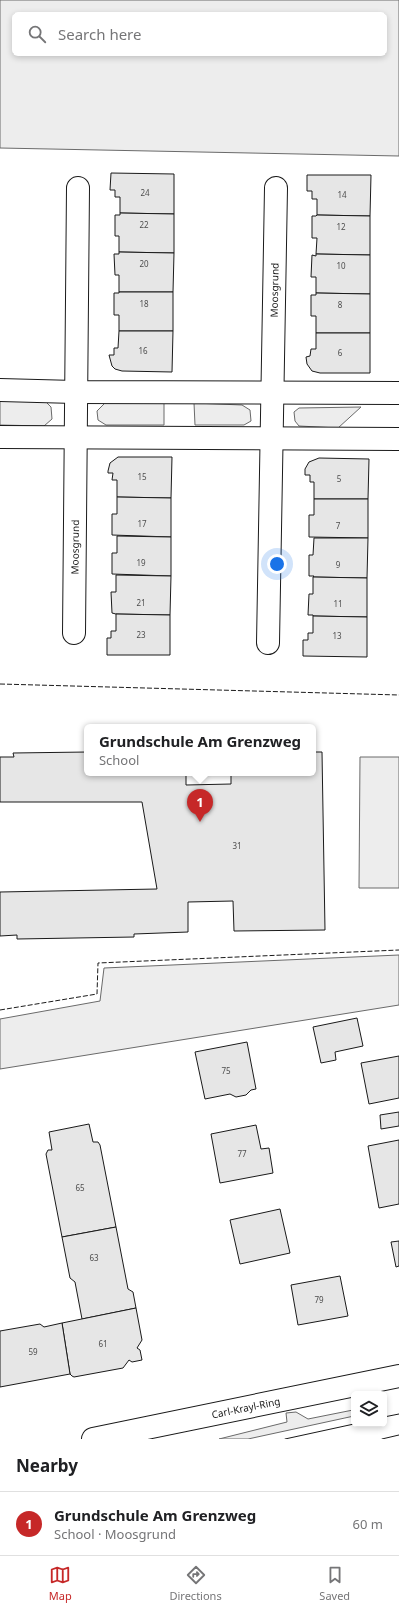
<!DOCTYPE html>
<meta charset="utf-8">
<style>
body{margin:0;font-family:"Noto Sans",sans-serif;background:#f2f2f2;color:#202124}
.controls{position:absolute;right:12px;bottom:12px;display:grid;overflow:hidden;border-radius:6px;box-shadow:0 2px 6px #0003}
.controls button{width:36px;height:36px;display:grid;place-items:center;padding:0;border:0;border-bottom:1px solid #e0e0e0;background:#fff;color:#202124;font:20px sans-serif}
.you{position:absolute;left:277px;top:564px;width:14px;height:14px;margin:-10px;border:3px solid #fff;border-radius:50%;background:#1a73e8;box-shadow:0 0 0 6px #1a73e833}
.badge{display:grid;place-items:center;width:26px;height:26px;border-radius:50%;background:#c62828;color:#fff;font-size:13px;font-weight:700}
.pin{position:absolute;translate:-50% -33px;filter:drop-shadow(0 1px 2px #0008)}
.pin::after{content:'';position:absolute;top:21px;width:14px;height:12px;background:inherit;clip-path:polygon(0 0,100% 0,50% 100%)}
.popup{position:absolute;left:84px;top:724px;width:232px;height:52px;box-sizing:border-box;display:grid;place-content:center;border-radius:6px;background:#fff;filter:drop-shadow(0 1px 3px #0005);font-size:13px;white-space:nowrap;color:#757577}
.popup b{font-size:15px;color:#202124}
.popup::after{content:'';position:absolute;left:50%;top:100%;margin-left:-8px;border:8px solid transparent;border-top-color:#fff}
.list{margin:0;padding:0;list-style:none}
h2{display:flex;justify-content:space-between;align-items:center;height:52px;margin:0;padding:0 16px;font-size:17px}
h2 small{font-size:13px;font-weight:400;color:#757577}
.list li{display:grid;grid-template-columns:26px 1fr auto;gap:12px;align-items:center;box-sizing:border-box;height:64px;padding:0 16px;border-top:1px solid #e0e0e0}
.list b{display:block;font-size:15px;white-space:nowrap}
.list p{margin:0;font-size:13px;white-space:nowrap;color:#757577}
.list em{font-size:13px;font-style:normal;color:#757577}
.icon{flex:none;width:22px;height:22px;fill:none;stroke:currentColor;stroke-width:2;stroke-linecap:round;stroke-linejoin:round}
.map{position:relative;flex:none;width:399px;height:1439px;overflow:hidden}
.search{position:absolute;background:#fff;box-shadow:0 2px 6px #0003;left:12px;right:12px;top:12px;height:44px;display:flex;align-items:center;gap:10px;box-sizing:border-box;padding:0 14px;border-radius:6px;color:#757577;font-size:15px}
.sheet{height:116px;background:#fff}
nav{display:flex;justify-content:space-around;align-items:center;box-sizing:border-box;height:56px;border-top:1px solid #e0e0e0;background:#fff;font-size:11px;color:#757577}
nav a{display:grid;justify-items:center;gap:2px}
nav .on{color:#c62828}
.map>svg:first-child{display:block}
.green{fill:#ededed;stroke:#6a6a6a;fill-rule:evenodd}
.building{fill:#e6e6e6;stroke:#1a1a1a}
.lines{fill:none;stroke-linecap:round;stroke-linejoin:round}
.street-casing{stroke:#1a1a1a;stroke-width:24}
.street{stroke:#fff;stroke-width:22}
.tram{stroke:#1a1a1a;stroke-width:1}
.fence{stroke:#1a1a1a;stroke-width:1;stroke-dasharray:5 2;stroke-linecap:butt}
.labels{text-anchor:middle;stroke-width:3;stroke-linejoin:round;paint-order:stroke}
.number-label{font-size:8px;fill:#4d4d4d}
.street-label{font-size:10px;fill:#1a1a1a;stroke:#fff}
</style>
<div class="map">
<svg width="399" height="1439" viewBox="0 0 399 1439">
<rect width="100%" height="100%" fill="#fff"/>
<g class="green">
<path d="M0 0H399V156L0 148ZM14 14H385V54H14Z"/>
<polygon points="0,400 46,402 51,407 52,419 44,426 0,425"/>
<polygon points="105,403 164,403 164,425 106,425 98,420 97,411"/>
<polygon points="194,403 242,405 250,410 251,421 244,425 195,425"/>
<polygon points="361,407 338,428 299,426 295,421 294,412 299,408"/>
<polygon points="360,757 399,757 399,888 359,888"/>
<polygon points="399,955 399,1005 0,1069 0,1019 100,1001 104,968"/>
<polygon points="354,1407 354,1416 248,1439 219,1439 287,1422 286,1413 296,1412 308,1419 353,1410"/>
</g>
<g class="building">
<polygon points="111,173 174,174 174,214 120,213 120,197 115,197 115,190 110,190"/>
<polygon points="307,175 371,175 370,216 317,215 317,199 312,199 312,191 307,191"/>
<polygon points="120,213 174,214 174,253 119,252 119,236 115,236 115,215 120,215"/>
<polygon points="317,215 370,216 370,255 316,254 317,238 312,238 312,216 316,216"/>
<polygon points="119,252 174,253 173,292 119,292 119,275 115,275 114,254 119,254"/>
<polygon points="316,254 370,255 370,294 316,293 316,277 311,277 312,255 316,256"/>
<polygon points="119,292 173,292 173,331 119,331 119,315 114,315 114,293 119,293"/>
<polygon points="316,293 370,294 370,333 316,333 316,316 311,316 311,295 316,295"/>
<polygon points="119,331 173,331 172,372 122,371 115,369 112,366 109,355 114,355 114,348 118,348"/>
<polygon points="316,333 370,333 370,373 320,373 312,371 307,364 306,357 310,356 311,349 316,349"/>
<polygon points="118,457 172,457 171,498 117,497 117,480 112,480 113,473 108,473 108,471 110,463"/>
<polygon points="319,458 369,459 368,499 314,499 314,482 310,482 310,475 305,475 305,469 309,462"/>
<polygon points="117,497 171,498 171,537 112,535 112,514 117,514"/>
<polygon points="314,499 368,499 368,538 309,537 309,515 314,515"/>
<polygon points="117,536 171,537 171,576 112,574 112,553 117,553"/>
<polygon points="314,538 368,538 367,578 313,577 314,576 309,576 309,555 313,555"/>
<polygon points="116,575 171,576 170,615 116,614 112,613 111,592 116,592"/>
<polygon points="313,577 367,578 367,617 313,616 313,615 308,615 309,594 313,594"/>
<polygon points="116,614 170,615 170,655 107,655 107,638 111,638 111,631 116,631"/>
<polygon points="313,616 367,617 367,657 303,656 303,640 308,640 308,633 313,633"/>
<polygon points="87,752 87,773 186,773 186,785 231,784 231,773 313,773 313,752 322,752 325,930 234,931 233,901 188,902 188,932 134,934 134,937 17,939 17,935 0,936 0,892 157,889 142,802 0,802 0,757 14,757 13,753"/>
<polygon points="357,1018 363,1046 335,1052 336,1060 321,1063 313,1027"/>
<polygon points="247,1042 256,1089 251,1090 246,1095 236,1097 230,1094 205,1099 195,1052"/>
<polygon points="399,1056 399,1098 369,1104 361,1063"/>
<polygon points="399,1112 399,1126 381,1129 380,1115"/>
<polygon points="89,1124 93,1142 98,1142 100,1145 116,1227 62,1237 46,1154 48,1150 52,1150 49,1132"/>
<polygon points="256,1125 261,1149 269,1148 273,1173 220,1183 211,1134"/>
<polygon points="399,1140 399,1204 379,1208 368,1146"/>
<polygon points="280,1209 290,1253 240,1264 230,1220"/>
<polygon points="116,1227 128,1289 133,1292 136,1308 82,1319 75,1282 70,1278 62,1237"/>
<polygon points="399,1241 399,1266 396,1267 391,1242"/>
<polygon points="340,1276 348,1316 298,1325 291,1285"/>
<polygon points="136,1308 142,1340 137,1348 140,1350 142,1360 132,1362 129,1360 123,1368 74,1377 72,1376 70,1374 62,1323"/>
<polygon points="62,1323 70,1374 0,1387 0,1331 40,1324 44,1327"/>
</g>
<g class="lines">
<g class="street-casing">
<g id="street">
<polyline points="0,390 75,392 399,393"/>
<polyline points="0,437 399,439"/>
<path id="s1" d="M74 633 78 188"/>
<path id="s2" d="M268 643 276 188"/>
<path id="s3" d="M93 1439 399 1376"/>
</g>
</g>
<use href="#street" class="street"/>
<g class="tram">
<polyline points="384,1417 399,1414"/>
<polyline points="285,1439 354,1424"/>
<polyline points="382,1439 399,1435"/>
</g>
<g class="fence">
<polyline points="0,684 399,695"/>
<polyline points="0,1010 97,994 98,963 399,950"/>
</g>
</g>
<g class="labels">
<g class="number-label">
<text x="145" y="196">24</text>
<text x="342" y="198">14</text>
<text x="144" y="228">22</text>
<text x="341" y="230">12</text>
<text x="144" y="267">20</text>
<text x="341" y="269">10</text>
<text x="144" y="307">18</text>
<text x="340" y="308">8</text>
<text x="143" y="354">16</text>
<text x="340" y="356">6</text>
<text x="142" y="480">15</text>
<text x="339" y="482">5</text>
<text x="142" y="527">17</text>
<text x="338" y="529">7</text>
<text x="141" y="566">19</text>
<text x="338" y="568">9</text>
<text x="141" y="606">21</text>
<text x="338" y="607">11</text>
<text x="141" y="638">23</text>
<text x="337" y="639">13</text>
<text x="237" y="849">31</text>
<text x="226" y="1074">75</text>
<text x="242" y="1157">77</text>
<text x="80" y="1191">65</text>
<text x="94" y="1261">63</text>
<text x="319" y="1303">79</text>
<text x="103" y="1347">61</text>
<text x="33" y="1355">59</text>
</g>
<g class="street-label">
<text dy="4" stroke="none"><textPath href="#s2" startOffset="353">Moosgrund</textPath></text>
<text dy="4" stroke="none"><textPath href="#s1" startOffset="86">Moosgrund</textPath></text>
<text dy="4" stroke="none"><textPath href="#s3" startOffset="156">Carl-Krayl-Ring</textPath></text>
</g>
</g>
</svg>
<div class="controls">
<button><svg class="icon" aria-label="layers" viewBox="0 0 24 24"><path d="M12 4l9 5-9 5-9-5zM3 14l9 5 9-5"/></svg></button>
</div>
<div class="you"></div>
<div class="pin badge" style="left:200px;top:822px">1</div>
<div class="popup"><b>Grundschule Am Grenzweg</b>School</div>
<div class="search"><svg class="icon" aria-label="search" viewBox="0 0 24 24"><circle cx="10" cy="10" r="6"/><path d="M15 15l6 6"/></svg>Search here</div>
</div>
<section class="sheet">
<h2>Nearby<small></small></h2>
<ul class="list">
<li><span class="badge">1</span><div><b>Grundschule Am Grenzweg</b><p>School · Moosgrund</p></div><em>60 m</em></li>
</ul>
</section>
<nav>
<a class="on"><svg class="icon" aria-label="map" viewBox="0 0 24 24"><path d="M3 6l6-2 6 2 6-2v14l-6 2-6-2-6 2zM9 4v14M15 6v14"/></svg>Map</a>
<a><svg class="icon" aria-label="directions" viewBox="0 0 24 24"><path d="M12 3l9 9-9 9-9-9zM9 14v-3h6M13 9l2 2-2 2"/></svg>Directions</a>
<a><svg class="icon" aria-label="saved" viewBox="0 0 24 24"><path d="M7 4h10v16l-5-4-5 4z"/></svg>Saved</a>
</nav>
